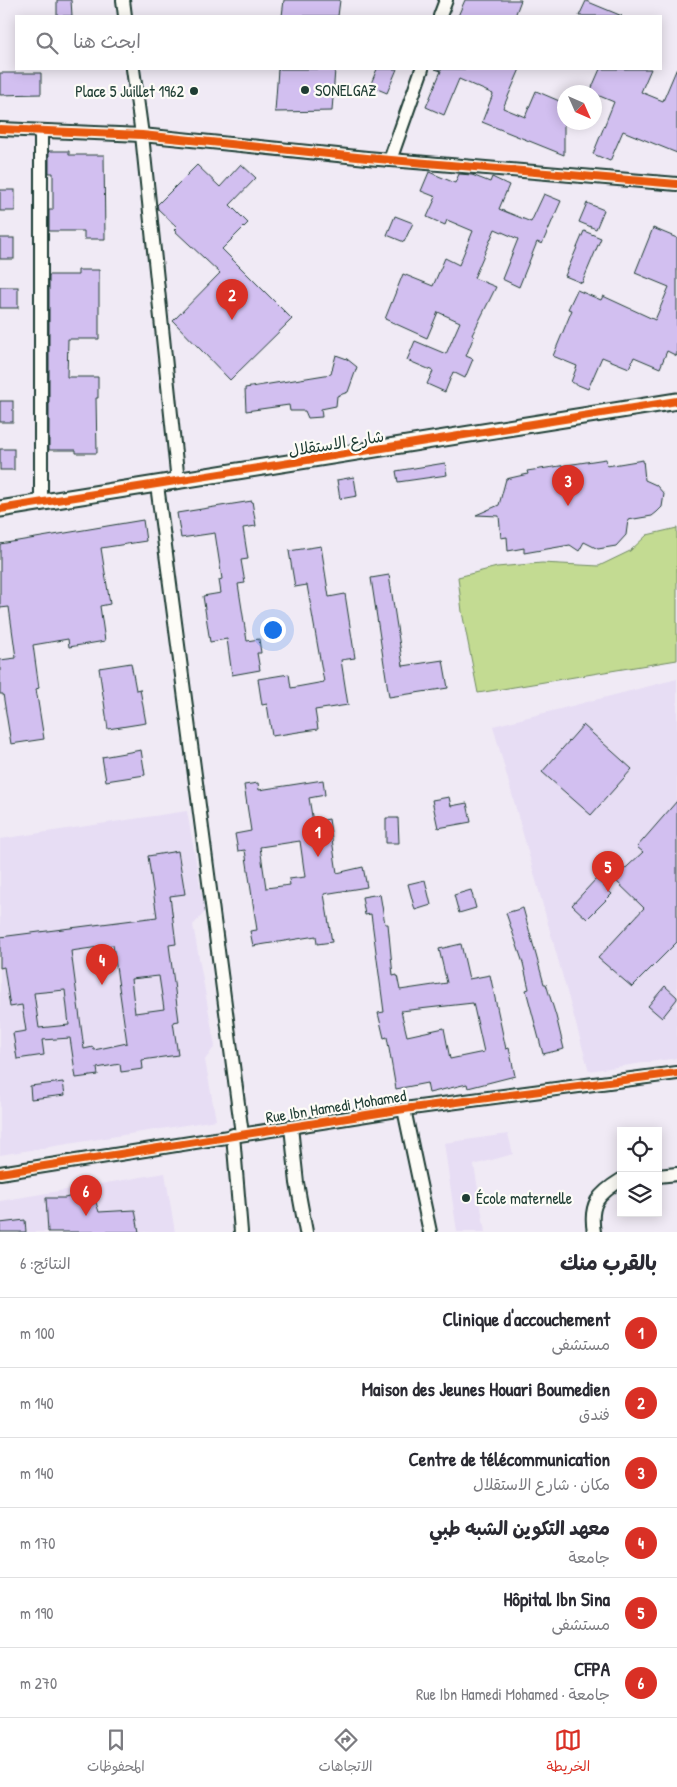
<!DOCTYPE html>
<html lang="ar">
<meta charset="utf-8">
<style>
body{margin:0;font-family:"Patrick Hand","Playpen Sans Arabic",sans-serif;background:#f2f2f3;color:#2b2b33;direction:rtl}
.controls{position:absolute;right:15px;bottom:15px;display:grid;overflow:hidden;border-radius:0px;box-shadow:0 2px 12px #0003}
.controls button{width:45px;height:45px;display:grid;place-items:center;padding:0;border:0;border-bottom:1px solid #e1e1e2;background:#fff;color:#2b2b33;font:25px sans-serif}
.compass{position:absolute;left:557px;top:85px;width:45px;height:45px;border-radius:50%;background:#fff;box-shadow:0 2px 12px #0003;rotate:135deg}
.you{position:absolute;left:272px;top:629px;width:18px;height:18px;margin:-12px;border:4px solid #fff;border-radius:50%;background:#1a73e8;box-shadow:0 0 0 8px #1a73e833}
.badge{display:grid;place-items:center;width:32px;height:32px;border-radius:50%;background:#d93025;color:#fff;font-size:16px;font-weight:700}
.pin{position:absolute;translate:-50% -41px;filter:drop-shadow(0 1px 2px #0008)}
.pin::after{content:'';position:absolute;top:26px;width:18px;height:15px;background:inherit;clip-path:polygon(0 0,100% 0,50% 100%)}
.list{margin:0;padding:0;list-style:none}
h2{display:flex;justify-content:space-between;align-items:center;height:65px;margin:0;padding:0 20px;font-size:21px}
h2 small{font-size:16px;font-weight:400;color:#7c7c81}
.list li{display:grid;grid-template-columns:32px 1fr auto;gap:15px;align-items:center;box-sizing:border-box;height:70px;padding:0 20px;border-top:1px solid #e1e1e2}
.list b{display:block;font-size:19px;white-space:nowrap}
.list p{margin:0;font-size:16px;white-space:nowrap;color:#7c7c81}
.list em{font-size:16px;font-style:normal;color:#7c7c81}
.icon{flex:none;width:28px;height:28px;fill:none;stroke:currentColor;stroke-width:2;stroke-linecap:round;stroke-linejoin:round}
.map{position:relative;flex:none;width:677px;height:1232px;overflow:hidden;direction:ltr}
.search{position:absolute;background:#fff;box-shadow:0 2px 12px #0003;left:15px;right:15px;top:15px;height:55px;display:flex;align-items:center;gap:12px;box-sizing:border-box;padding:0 18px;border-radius:0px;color:#7c7c81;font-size:19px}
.sheet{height:485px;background:#fff}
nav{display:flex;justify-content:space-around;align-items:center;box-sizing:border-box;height:70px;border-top:1px solid #e1e1e2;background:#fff;font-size:14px;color:#7c7c81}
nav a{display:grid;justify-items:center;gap:2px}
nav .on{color:#d93025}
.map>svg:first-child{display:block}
.built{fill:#e7ddf4}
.green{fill:#c3db92;stroke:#718c63}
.building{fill:#d2bff0;stroke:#1f3d34;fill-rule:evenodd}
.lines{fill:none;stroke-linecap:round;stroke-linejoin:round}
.minor-casing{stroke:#1f3d34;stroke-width:16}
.tertiary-casing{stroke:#1f3d34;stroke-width:19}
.minor{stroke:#fdfcf7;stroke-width:12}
.tertiary{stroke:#fdfcf7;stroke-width:15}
.cycleway-casing{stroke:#fdfcf7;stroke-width:11}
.cycleway{stroke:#e8590c;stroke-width:8}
.poi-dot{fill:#1f3d34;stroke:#fdfcf7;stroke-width:2}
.labels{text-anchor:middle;stroke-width:4.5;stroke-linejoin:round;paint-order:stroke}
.poi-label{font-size:16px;fill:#1f3d34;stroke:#fdfcf7;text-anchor:start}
.street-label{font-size:16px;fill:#1f3d34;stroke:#fdfcf7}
</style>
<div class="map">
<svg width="677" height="1232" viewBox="0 0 677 1232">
<rect width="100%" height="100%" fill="#f0eaf5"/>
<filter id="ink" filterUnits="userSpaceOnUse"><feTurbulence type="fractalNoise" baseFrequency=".02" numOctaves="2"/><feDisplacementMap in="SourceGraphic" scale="10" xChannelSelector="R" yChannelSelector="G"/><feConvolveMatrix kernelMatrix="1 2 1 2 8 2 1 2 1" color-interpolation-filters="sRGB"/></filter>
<g filter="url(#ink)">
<g class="built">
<polygon points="677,679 677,1058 589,1071 493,726"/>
<polygon points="187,811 205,912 193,925 215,1046 205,1060 216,1120 0,1155 0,839"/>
<polygon points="508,1134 513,1154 474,1165 485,1232 457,1232 444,1143"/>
<polygon points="165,1173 175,1232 0,1232 0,1201"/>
</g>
<polygon class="green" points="677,528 677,660 478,693 462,612 458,577 497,567 542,563 599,566 630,551 647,535"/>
<g class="building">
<polygon points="57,0 71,0 72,16 57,16"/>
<polygon points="284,0 340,0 338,16 282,16"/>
<polygon points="465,0 521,0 515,16 458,16"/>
<polygon points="586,1 622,16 579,16"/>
<polygon points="677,68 677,153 623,131 610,161 593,154 614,102 590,92 600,69 651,69 641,92 663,101"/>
<polygon points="278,69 335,69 332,111 275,112"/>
<polygon points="377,69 397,69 387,93 370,86"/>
<polygon points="435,69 520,69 503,108 525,117 536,91 564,103 564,155 482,122 493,94 459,79 444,115 426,107 441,71"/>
<polygon points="0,73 41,73 41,94 0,95"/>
<polygon points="49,151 69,151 69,155 104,155 105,239 84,239 84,231 49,231 49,210 53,210 53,173 49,173"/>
<polygon points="241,164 256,178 230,205 248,223 222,249 292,319 230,380 173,321 220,273 174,230 177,227 158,209 157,205 197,165 220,187"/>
<polygon points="429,172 455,183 459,174 472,175 490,182 492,177 509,185 499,209 531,222 544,194 561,201 542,244 537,242 519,287 502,279 518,239 495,229 474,278 496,287 472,335 474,336 466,356 473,359 465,378 453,372 445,392 427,384 433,371 407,360 415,341 446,354 460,322 438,312 427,338 385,319 403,274 433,286 445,258 459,265 473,231 447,220 445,225 427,217 436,197 421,191"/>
<rect x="0" y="190" width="15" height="21"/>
<polygon points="587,203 604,210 596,229 579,222"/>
<polygon points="395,216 413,223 404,242 387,235"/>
<polygon points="653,228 677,238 677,356 667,351 660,368 634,357 629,368 602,357 588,389 571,382 577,366 553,356 572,310 568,309 577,290 601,300 603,296 655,320 669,287 635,273"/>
<polygon points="584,231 601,238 582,283 565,276"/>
<rect x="0" y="238" width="14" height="21"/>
<polygon points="78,270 99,270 99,339 68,339 67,377 98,377 98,398 96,398 97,453 76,453 76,450 49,450 49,275 78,275"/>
<rect x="0" y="287" width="18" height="21"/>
<polygon points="336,355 347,359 357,367 348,392 337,396 336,406 321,409 322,417 308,418 305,411 290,411 289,405 246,411 245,388 331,374"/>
<rect x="0" y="401" width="13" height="21"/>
<rect x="0" y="449" width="14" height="21"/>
<polygon points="606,459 607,466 643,460 645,480 656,485 664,494 662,507 657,512 652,516 628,520 626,535 616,546 598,549 584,542 579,551 570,545 524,553 524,548 508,551 507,537 501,538 499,516 476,515 499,505 506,479 528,474 527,471"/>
<polygon points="445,463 447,475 398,482 396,471"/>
<polygon points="354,477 357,496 340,499 337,480"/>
<polygon points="252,501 256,526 243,528 248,559 241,560 245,583 238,584 247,641 259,639 261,653 257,653 260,670 232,675 227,639 210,642 203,596 221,593 219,580 222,579 215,533 181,538 177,513"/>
<polygon points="143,520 146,541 101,548 110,604 100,606 105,641 69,647 68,639 33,645 39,688 36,689 44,739 11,744 3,694 0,694 0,660 16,658 9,607 0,608 0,544"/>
<polygon points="321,546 329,597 345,594 355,658 341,660 348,705 315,710 318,729 272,736 267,704 262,705 258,679 289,674 291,688 324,682 307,585 295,587 289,551"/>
<polygon points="389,575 403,666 443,660 448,688 389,697 371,578"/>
<polygon points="131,663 136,690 140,689 146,723 108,729 99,668"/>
<polygon points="583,725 632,769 591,815 542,772"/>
<polygon points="141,750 145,775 106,781 102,757"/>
<path d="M323 780 325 795 309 798 313 822 329 819 337 873 363 867 367 887 324 894 332 942 317 944 316 936 253 946 250 931 257 930 245 850 238 851 235 834 251 831 244 785 258 783 259 790ZM300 841 305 877 289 879 290 885 266 888 260 847Z"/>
<polygon points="449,797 451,806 467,803 471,822 438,828 432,800"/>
<polygon points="677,801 677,942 632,987 598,958 644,908 614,879 643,852 637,847"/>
<polygon points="386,818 398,818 399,843 386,843"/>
<path d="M178 851 185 894 170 896 176 944 169 945 179 1021 173 1022 178 1055 142 1060 143 1069 121 1072 120 1064 97 1068 98 1075 76 1078 70 1038 42 1040 44 1055 17 1059 13 1033 26 1031 22 1005 10 1007 4 967 0 968V937L157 917 148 856ZM113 945 127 1043 94 1050 93 1047 84 1049 71 951ZM159 976 164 1009 135 1013 131 979ZM65 990 69 1025 39 1028 34 993Z"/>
<polygon points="596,879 612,894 587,919 572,905"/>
<polygon points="425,880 431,905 415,910 408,884"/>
<polygon points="471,890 476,908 459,913 454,895"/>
<path d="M380 894 385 924H388L393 976 397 975 400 990 447 983 439 949 461 944 469 979 490 975 506 1049 509 1048 515 1076 468 1088 467 1084 429 1093 427 1083 396 1089 387 1037 384 1038 378 1013 384 1012 371 914 365 915 362 897ZM473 1003 484 1052 450 1059 444 1028 407 1036 401 1011Z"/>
<polygon points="523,908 544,984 546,984 556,1016 564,1049 543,1054 526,990 529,989 523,963 506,913"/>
<polygon points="665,986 677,997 677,999 662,1018 648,1006"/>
<polygon points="63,1082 65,1095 31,1099 30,1086"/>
<polygon points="92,1190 99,1212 135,1210 139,1232 48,1232 46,1198 65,1198"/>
<polygon points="25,1220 26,1232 0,1232 0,1223"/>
</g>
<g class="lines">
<g class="minor-casing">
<g id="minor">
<polyline points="123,0 125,16"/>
<polyline points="440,16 446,0"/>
<polyline points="133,69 142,135 178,482"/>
<polyline points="0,129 142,135 367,158 677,184"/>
<polyline points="41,131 41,503"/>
<polyline points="390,160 422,69"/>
<polyline points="157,485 242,1134"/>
<polyline points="404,1109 430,1232"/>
<polyline points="291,1127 297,1183 306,1232"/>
<polyline points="233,1135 241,1232"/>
<polyline points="0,1173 404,1109 677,1073"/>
<polyline points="658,1176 677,1174"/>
<path d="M594 1232C589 1204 598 1194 621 1180"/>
</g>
</g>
<g class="tertiary-casing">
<polyline id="tertiary" points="0,509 677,401"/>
</g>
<use href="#minor" class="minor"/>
<use href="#tertiary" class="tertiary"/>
<g class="cycleway-casing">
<g id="cycleway">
<polyline points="0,129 142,135 367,158 677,184"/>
<polyline points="0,509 677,401"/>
<polyline points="0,1173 404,1109 677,1073"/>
</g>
</g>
<use href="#cycleway" class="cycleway"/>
</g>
</g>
<g class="poi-dot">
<circle cx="305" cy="90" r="5"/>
<circle cx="194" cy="91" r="5"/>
<circle cx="466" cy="1198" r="5"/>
</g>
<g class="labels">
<g class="poi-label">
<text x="315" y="96">SONELGAZ</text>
<text x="184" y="97" text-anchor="end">Place 5 Juillet 1962</text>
<text x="476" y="1204">École maternelle</text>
</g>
<g class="street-label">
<text transform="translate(336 443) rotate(-9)" y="6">شارع الاستقلال</text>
<text transform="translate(336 1106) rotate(-9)" y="6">Rue Ibn Hamedi Mohamed</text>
</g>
</g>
</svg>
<div class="controls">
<button><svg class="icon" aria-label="locate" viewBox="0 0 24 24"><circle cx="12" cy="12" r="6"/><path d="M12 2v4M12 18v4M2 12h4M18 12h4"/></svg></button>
<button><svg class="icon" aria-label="layers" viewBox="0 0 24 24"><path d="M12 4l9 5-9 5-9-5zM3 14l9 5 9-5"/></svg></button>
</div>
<svg class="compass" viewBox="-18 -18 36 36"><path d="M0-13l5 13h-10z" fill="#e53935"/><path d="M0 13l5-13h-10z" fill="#7c7c81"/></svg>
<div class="you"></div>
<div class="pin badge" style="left:318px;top:857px">1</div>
<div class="pin badge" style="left:232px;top:320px">2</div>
<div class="pin badge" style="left:568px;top:506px">3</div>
<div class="pin badge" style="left:102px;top:985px">4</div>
<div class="pin badge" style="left:608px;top:892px">5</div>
<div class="pin badge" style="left:86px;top:1216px">6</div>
<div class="search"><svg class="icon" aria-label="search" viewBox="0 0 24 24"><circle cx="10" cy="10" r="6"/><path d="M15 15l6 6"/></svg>ابحث هنا</div>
</div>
<section class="sheet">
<h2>بالقرب منك<small>النتائج: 6</small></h2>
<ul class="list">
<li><span class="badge">1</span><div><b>Clinique d'accouchement</b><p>مستشفى</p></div><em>100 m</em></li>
<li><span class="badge">2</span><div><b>Maison des Jeunes Houari Boumedien</b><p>فندق</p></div><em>140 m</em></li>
<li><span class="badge">3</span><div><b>Centre de télécommunication</b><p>مكان · شارع الاستقلال</p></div><em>140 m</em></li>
<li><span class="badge">4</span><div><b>معهد التكوين الشبه طبي</b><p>جامعة</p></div><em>170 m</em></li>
<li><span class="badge">5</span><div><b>Hôpital Ibn Sina</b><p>مستشفى</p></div><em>190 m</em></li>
<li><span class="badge">6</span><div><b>CFPA</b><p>جامعة · Rue Ibn Hamedi Mohamed</p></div><em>270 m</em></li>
</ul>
</section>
<nav>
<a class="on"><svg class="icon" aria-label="map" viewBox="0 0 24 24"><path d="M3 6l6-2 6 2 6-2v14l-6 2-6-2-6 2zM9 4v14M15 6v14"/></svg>الخريطة</a>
<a><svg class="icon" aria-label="directions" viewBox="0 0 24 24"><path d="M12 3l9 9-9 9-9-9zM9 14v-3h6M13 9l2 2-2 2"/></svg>الاتجاهات</a>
<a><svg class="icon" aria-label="saved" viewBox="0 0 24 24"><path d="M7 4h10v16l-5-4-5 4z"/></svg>المحفوظات</a>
</nav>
